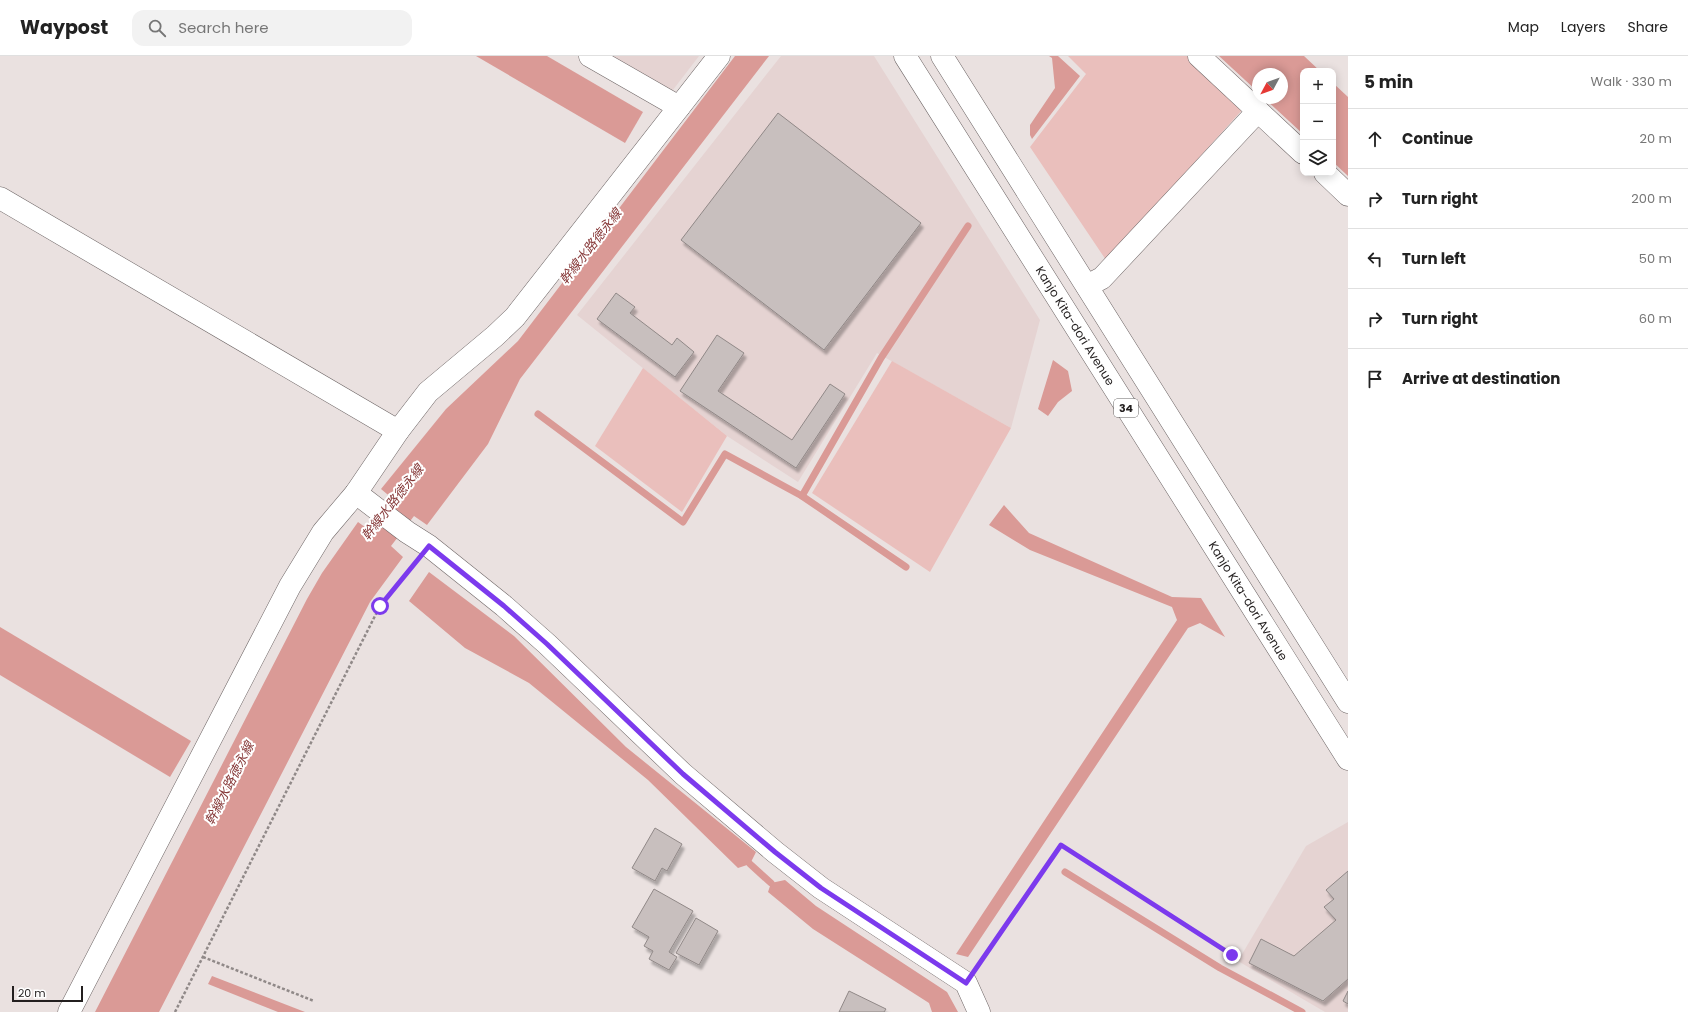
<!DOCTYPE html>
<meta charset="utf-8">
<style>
body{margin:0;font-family:Poppins,"Noto Sans JP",sans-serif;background:#f2f2f2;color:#222}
.controls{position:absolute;right:12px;top:12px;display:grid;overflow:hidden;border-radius:8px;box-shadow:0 2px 10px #0003}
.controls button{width:36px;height:36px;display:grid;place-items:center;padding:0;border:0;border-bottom:1px solid #e0e0e0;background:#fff;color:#222;font:20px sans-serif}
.compass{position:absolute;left:1252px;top:12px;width:36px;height:36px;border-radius:50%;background:#fff;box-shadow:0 2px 10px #0003;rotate:229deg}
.scale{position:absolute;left:12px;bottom:10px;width:71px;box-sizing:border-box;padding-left:4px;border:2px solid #231f1f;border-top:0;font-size:11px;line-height:14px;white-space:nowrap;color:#231f1f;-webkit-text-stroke:3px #fff;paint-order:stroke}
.stop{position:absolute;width:12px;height:12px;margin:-9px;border:3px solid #7c3aed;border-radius:50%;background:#fff}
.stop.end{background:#7c3aed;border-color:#fff;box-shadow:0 1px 4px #0008}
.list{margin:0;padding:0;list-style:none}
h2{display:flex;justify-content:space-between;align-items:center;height:52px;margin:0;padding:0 16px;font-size:17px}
h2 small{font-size:13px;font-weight:400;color:#767676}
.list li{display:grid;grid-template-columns:26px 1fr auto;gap:12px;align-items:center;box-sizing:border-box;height:60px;padding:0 16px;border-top:1px solid #e0e0e0}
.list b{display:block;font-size:15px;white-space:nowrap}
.list em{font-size:13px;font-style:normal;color:#767676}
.icon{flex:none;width:22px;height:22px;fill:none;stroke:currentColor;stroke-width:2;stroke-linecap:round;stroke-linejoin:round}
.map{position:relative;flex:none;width:1348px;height:956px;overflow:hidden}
header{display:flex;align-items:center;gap:24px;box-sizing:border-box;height:56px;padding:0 20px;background:#fff;border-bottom:1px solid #e0e0e0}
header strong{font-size:19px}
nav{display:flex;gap:22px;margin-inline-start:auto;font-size:14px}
.search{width:280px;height:36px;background:#f2f2f2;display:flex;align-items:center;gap:10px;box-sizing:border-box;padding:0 14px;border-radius:12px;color:#767676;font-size:15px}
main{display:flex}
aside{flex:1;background:#fff}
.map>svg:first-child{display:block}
.built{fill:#e5d3d2}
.green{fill:#eabfbc}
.water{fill:#da9a96}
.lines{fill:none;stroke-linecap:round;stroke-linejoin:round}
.stream{stroke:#da9a96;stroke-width:7}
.building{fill:#c8bfbe;stroke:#908887;filter:url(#shadow)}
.minor-casing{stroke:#6e6666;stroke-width:23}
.trunk-casing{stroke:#6e6666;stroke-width:23}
.path{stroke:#908988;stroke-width:2.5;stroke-dasharray:3 2;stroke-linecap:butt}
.minor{stroke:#fff;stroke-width:22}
.trunk{stroke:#fff;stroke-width:22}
.route{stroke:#7c3aed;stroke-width:5}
.labels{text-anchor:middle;stroke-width:4;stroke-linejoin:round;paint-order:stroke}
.shield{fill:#fff;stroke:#656262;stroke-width:1}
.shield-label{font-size:11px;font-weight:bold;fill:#231f1f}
.street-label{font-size:12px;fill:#231f1f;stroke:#fff}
.water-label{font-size:13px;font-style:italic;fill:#873939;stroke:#fff}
</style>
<header>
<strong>Waypost</strong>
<div class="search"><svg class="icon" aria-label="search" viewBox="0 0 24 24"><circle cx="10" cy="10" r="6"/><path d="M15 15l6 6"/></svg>Search here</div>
<nav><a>Map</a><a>Layers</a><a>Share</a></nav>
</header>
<main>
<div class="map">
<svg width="1348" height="956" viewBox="0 0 1348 956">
<defs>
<filter id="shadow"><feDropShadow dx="2.5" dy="4.5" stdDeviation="1" flood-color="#0004"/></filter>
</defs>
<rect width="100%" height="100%" fill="#eae1e0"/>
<g class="built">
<polygon points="604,0 699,0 669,39"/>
<polygon points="781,0 874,0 1040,264 1011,372 877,297 798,426 727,380 577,259"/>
<polygon points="1348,766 1348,956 1325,956 1238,905 1306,790"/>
</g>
<g class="green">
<polygon points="1068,0 1187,0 1243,53 1106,204 1030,91 1086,18"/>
<polygon points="892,305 1011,372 930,516 812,437"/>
<polygon points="643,312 727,380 682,456 595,390"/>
</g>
<g class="water">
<polygon points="476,0 547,0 643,56 625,87"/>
<polygon points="735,0 769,0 520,323 488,388 427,469 414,460 391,490 403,501 370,546 159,956 95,956 307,543 322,517 358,466 369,474 393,443 381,433 446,353 518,285"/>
<polygon points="1049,0 1058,0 1080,20 1032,83 1030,79 1030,69 1055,32 1052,2"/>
<polygon points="1219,0 1304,0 1320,15 1303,15 1303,78 1264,42 1282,42 1282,18 1258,18 1258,36"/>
<polygon points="1333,27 1348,41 1348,120 1333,106"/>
<polygon points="1053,304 1068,315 1072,335 1058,346 1048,360 1038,353"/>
<polygon points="1004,449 1029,477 1172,541 1201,542 1225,581 1200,567 1188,572 968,901 956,898 1177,564 1172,551 1030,494 989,469"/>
<polygon points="429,516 514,580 626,691 756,796 750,808 738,812 648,724 529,627 465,592 409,545"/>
<polygon points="0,571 191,685 170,721 0,619"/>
<polygon points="785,824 816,850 947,936 958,956 932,956 929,947 813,873 768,836 771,827"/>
<polygon points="212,920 305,956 278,956 208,928"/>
</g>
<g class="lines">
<g class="stream">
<polyline points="538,358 683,466 725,398 802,440 881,302 968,170"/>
<polyline points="802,440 906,511"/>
<polyline points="750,808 771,827"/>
<polyline points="1065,816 1220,912 1302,956"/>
</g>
</g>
<g class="building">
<polygon points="778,57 921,167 824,294 681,184"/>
<polygon points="616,237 635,251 630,257 672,289 677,282 694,296 675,321 597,263"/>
<polygon points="717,279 744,297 718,335 792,384 830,328 845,338 796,412 680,335"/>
<polygon points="655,772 682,788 667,815 662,812 655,825 632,812"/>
<polygon points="1348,815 1348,923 1323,945 1249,907 1261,883 1294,900 1336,864 1324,851 1334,843 1326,834"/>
<polygon points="654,833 693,855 669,896 677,901 669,914 649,903 653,895 644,890 649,881 632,871"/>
<polygon points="696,862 718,875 699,909 676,897"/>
<polygon points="849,935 886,953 884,956 839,956"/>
<polygon points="1348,935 1348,948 1343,945"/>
</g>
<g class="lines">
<g class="minor-casing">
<g id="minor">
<polyline points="590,0 679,51"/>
<polyline points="1199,0 1303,97"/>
<polyline points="1325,117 1348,139"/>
<polyline points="0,142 398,375"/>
<polyline points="1087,230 1102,222 1258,55"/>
<polyline points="356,437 407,476 429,490 504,550 547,588 683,718 775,796 821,832 966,927 979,956"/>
<polyline points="69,956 290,530 323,476 356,437 398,375 428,336 495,280 515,261 719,0"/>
</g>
</g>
<g class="trunk-casing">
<g id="trunk">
<polyline points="905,0 1348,703"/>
<polyline points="942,0 1348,646"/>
</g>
</g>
<g class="path">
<polyline points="203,901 314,945"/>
<polyline points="979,909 1061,789 1232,899"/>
<polyline points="175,956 380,550 415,508"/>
</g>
<use href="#minor" class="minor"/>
<use href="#trunk" class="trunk"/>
</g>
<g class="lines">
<polyline class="route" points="380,550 429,490 504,550 547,588 683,718 775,796 821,832 966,927 1061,789 1232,899"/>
</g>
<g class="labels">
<rect class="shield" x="1114" y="343" width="24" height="18" rx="3"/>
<g class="shield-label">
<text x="1126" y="356">34</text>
</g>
<g class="street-label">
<text transform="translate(1075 270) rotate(58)" y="4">Kanjo Kita-dori Avenue</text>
<text transform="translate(1248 545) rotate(58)" y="4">Kanjo Kita-dori Avenue</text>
</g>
<g class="water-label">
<text transform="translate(590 190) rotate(-52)" y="5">幹線水路徳永線</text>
<text transform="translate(392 446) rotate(-52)" y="5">幹線水路徳永線</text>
<text transform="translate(229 727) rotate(-63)" y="5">幹線水路徳永線</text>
</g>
</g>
</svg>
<div class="controls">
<button>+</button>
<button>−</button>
<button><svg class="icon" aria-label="layers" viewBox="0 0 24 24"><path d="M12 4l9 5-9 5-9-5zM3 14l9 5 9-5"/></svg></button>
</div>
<svg class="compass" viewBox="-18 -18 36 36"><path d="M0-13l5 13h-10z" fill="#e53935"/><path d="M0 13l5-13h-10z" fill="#767676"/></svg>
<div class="scale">20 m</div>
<div class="stop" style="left:380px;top:550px"></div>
<div class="stop end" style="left:1232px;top:899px"></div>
</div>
<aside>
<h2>5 min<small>Walk · 330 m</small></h2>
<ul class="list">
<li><svg class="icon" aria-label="ahead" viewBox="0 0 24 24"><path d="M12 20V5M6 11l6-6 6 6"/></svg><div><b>Continue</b></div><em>20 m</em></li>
<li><svg class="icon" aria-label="right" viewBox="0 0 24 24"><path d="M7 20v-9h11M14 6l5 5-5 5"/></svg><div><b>Turn right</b></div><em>200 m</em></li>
<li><svg class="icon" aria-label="left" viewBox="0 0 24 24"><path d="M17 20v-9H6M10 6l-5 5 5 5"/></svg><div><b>Turn left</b></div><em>50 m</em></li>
<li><svg class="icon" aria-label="right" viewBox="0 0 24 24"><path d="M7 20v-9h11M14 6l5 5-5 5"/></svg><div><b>Turn right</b></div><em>60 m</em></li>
<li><svg class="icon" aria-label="arrive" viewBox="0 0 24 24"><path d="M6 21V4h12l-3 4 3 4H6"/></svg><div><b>Arrive at destination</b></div></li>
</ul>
</aside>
</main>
